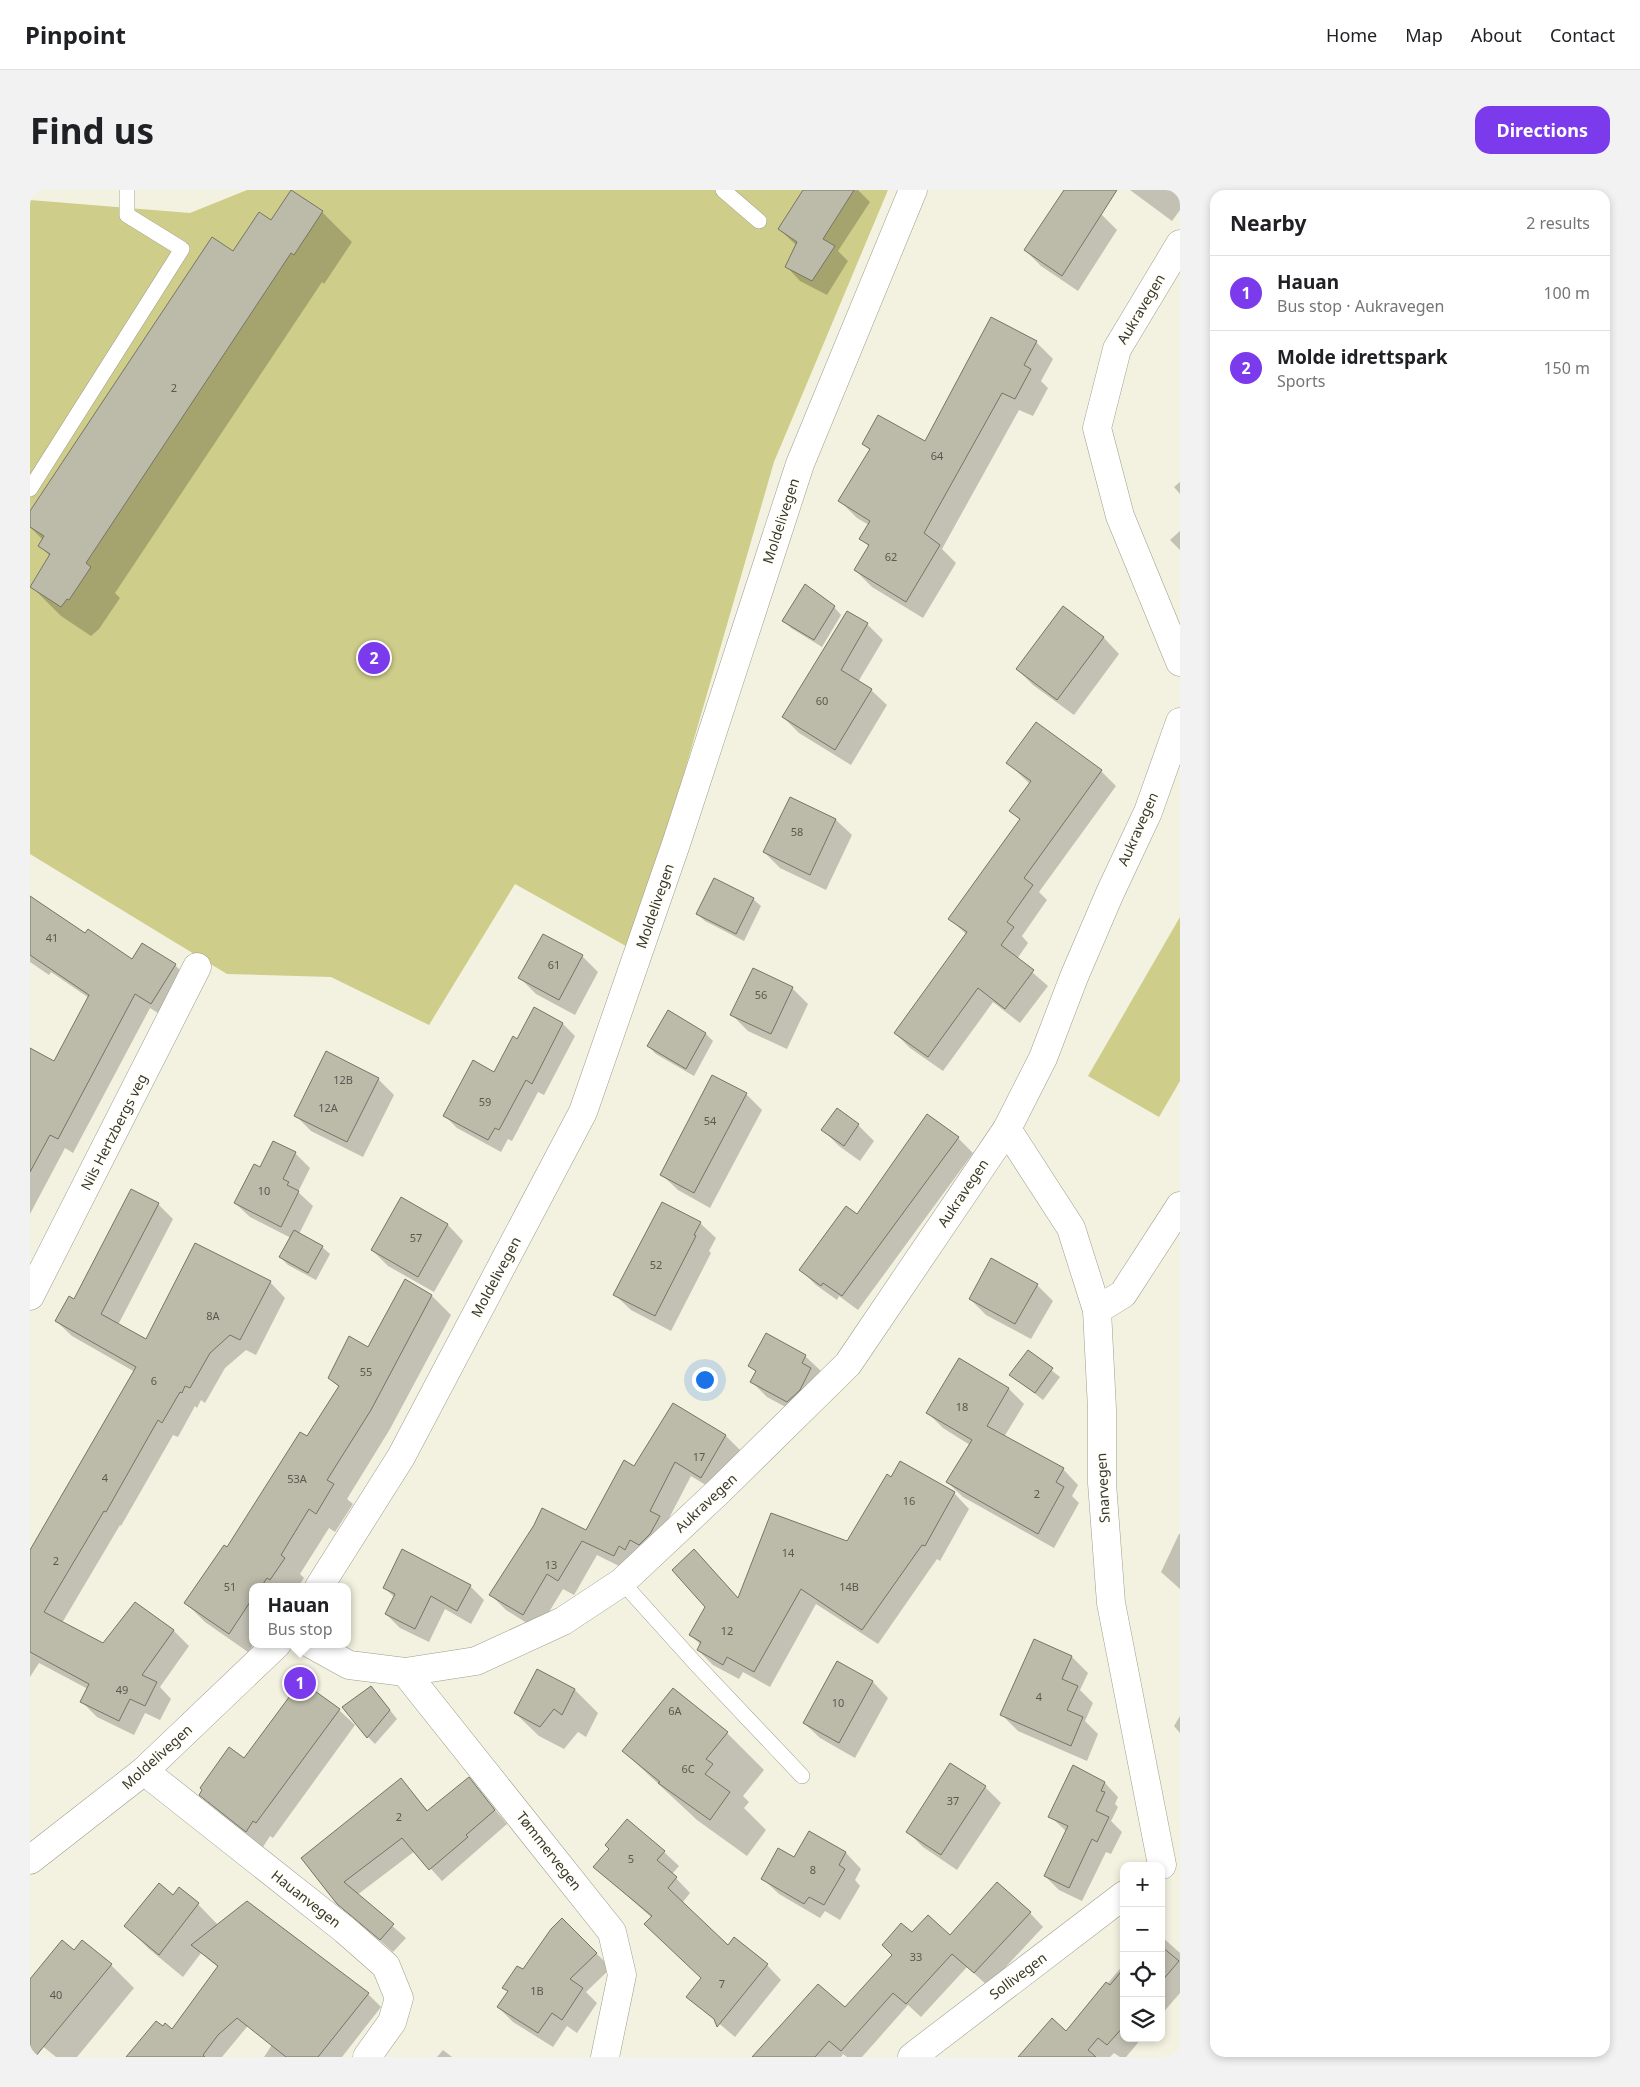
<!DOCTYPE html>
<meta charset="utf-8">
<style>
body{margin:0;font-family:"Noto Sans",sans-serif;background:#f2f2f2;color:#202124}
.controls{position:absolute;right:15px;bottom:15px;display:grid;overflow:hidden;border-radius:10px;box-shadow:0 2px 8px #0003}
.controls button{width:45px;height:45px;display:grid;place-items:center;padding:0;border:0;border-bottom:1px solid #e0e0e0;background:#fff;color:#202124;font:25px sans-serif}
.you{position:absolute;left:674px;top:1189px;width:18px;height:18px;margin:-12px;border:4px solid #fff;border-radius:50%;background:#1a73e8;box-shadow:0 0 0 8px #1a73e833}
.badge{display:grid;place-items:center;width:32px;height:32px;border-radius:50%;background:#7c3aed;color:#fff;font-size:16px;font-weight:700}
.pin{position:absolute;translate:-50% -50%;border:2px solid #fff;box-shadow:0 1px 5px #0006}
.popup{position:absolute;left:219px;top:1393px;width:102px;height:65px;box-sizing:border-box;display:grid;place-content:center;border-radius:10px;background:#fff;filter:drop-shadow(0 1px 4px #0005);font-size:16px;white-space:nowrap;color:#757577}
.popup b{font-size:19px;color:#202124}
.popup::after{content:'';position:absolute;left:50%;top:100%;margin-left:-10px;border:10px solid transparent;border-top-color:#fff}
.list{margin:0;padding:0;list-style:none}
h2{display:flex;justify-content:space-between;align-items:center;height:65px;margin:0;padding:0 20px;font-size:21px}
h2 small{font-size:16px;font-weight:400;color:#757577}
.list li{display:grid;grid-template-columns:32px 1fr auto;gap:15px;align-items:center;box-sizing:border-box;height:75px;padding:0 20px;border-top:1px solid #e0e0e0}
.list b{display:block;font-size:19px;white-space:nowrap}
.list p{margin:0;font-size:16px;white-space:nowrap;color:#757577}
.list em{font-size:16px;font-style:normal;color:#757577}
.icon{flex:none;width:28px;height:28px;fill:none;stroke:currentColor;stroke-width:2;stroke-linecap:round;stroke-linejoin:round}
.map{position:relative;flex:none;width:1150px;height:1867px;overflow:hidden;border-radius:15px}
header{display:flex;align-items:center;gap:30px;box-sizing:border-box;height:70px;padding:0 25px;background:#fff;border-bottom:1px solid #e0e0e0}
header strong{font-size:24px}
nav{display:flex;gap:28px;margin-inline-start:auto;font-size:18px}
.intro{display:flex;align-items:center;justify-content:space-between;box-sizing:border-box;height:120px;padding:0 30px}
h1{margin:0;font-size:35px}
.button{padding:12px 22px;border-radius:15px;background:#7c3aed;color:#fff;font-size:18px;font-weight:700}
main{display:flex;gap:30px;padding:0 30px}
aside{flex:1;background:#fff;border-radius:15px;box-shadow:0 2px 8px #0003}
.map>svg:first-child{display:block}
.green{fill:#cfcd8a}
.shadow{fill:#0003}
.building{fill:#bcbba9;stroke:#767565}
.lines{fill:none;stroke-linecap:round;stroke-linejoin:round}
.service-casing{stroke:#9d9d8b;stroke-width:16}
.minor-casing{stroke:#9d9d8b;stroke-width:29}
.secondary-casing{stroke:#9d9d8b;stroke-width:29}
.service{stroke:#fff;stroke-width:15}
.minor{stroke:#fff;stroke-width:28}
.secondary{stroke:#fff;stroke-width:28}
.labels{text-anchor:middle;stroke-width:4;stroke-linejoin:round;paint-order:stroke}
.number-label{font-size:11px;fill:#59594f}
.street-label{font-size:14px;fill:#383831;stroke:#fffff7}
</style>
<header>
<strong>Pinpoint</strong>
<nav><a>Home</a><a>Map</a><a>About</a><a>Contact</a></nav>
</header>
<div class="intro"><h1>Find us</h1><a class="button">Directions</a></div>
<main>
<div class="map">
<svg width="1150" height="1867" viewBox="0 0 1150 1867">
<rect width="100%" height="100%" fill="#f3f2e0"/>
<g class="green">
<polygon points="217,0 858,0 744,272 603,760 485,694 399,835 301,787 197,784 0,664 0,10 160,23"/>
<polygon points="1150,727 1150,891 1129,927 1058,886"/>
</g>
<g class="shadow">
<polygon points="775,0 828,0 840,12 808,61 818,71 797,105 770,91 756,76 767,56 749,39"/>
<polygon points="1100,0 1150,0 1150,20 1142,31"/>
<polygon points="292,22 322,52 294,94 292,92 85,403 90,408 69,439 61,446 31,426 1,396 20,366 10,356 13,350 0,337 0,323 203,63 241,32"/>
<polygon points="1071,24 1087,40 1048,101 1011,76 995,60"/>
<polygon points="1006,152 1023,169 1011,191 1018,198 1003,226 989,220 912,359 926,373 893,428 842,397 825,380 839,357 831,348 839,335 827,328 810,311 841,261 834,254 896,253"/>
<polygon points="1150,292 1150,304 1144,297"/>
<polygon points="1150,341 1150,360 1140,350"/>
<polygon points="804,417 811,425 792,457 761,438 753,430"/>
<polygon points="1033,418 1074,448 1089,464 1044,525 1003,495 987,479"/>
<polygon points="837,434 853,450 828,492 841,500 857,515 821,575 769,543 753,527"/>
<polygon points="978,573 1071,581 1086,596 1009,702 1017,710 992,746 998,753 987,769 1018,796 990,833 963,812 913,881 880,858 865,843 937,745 920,729 990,630 980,621 1000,594"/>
<polygon points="760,608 806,630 822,645 796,700 750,678 734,662"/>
<polygon points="0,709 56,744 103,770 112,755 145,775 160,790 136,828 120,818 43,963 35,958 0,1024 0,863 24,872 59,808 21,782 19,785 0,772"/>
<polygon points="723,709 731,716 714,751 675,731 667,724"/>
<polygon points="513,746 552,766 568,782 545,825 506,804 490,788"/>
<polygon points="762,798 778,814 757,859 718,841 702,825"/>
<polygon points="638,822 676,844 683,851 664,886 626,864 618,856"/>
<polygon points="533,834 545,846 514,905 508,902 482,951 478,949 471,962 427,938 415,926 465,883 487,850"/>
<polygon points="348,889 364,905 333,967 281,941 265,925"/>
<polygon points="716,904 732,920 680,1018 648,1000 632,985"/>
<polygon points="828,935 844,951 830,971 809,956 793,940"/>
<polygon points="928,948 943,963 828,1120 809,1106 807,1110 786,1095 771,1080 827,1026"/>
<polygon points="265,963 280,978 268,1002 283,1016 269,1044 292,1057 300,1064 286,1090 258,1075 250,1067 261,1048 220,1027 205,1013 230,979"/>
<polygon points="372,1009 418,1035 433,1051 404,1102 358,1076 342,1060"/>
<polygon points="128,1014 143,1029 88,1135 116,1151 240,1092 255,1108 226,1165 216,1160 195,1178 175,1213 171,1210 167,1218 165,1216 148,1247 143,1245 91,1336 90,1335 32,1433 74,1455 106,1414 144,1441 159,1456 130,1497 141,1509 130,1530 115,1523 104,1545 67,1527 52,1512 58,1499 9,1473 0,1487 0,1363 105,1182 42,1146 26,1131"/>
<polygon points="670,1033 686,1048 679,1061 681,1063 641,1141 601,1120 585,1105"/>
<polygon points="376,1091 402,1106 421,1125 360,1239 317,1309 323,1314 305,1342 299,1338 270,1384 274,1388 268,1397 222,1397 224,1454 218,1462 175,1432 156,1413 198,1359 277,1247 309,1197 299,1188 339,1159"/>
<polygon points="1007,1095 1023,1111 1001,1149 956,1125 940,1109"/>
<polygon points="998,1162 1030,1187 1013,1210 981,1185"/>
<polygon points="775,1166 791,1181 774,1227 737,1207 722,1192 727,1183 720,1176"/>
<polygon points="929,1170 979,1199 994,1214 974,1247 1033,1279 1048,1295 1042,1306 1049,1313 1024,1358 933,1307 917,1292 940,1255 913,1238 898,1223"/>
<polygon points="644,1215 696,1246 711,1261 687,1302 661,1286 636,1334 599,1381 567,1365 544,1405 533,1399 508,1440 476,1420 461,1405 557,1342 604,1277"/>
<polygon points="862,1289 924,1303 939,1319 910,1371 907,1369 848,1454 786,1414 740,1497 713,1482 709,1489 683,1475 668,1460 671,1455 660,1445 709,1410 818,1353"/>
<polygon points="1149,1344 1150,1344 1150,1399 1131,1382"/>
<polygon points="372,1361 440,1396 454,1410 441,1434 415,1419 399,1452 370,1438 356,1424 365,1408 354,1397"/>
<polygon points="1004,1451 1042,1467 1058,1483 1050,1500 1063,1513 1055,1531 1068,1544 1057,1571 988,1541 972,1525"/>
<polygon points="807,1473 843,1492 858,1508 825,1568 790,1548 774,1533"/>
<polygon points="507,1480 545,1500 568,1523 556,1547 548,1542 534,1559 509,1546 485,1523"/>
<polygon points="348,1505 367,1529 345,1554 338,1547"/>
<polygon points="309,1520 325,1535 243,1648 240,1646 233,1657 187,1620 171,1605 214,1569"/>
<polygon points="1150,1526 1150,1543 1144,1536"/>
<polygon points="697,1543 734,1580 713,1606 719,1612 714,1618 736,1640 717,1666 667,1630 593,1561"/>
<polygon points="1043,1577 1075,1593 1088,1607 1085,1614 1088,1617 1081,1631 1092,1642 1081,1664 1076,1662 1052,1711 1029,1700 1015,1686 1037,1642 1020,1626"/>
<polygon points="439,1589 477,1634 412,1691 385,1661 327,1705 376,1748 363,1762 308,1713 272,1668 371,1590 399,1622"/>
<polygon points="955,1597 971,1613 927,1680 893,1657 877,1641"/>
<polygon points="779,1642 816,1663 831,1679 825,1690 830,1696 810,1730 795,1721 790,1728 749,1704 733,1689 764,1669"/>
<polygon points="634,1662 649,1676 642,1684 660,1703 652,1713 698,1757 737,1775 751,1790 705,1847 658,1807 672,1789 622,1728 565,1677"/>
<polygon points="143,1706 164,1710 188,1735 279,1762 192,1867 105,1867 142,1841 189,1778 171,1763 153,1787 119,1759 96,1736"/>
<polygon points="1000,1723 1013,1737 958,1796 937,1777 891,1827 878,1815 832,1867 817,1867 813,1864 811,1867 733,1867 815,1819 920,1746"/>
<polygon points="532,1729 581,1778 556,1802 567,1813 547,1843 537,1836 523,1857 483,1832 468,1817 479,1802 474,1798 493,1781"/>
<polygon points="1131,1746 1150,1763 1150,1803 1131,1825"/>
<polygon points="44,1762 81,1775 104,1798 47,1867 26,1867 0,1846 0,1791"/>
<polygon points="296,1772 338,1804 351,1817 312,1867 234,1867"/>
<polygon points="1094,1774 1094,1848 1112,1848 1096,1867 1090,1867 1084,1863 1080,1867 990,1867 1036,1843"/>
<polygon points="413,1860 422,1867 407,1867"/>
</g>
<g class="building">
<polygon points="261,0 293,21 264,65 261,63 56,373 61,377 39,410 37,409 31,417 0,397 20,364 8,356 14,346 0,337 0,321 182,47 203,61 229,22 241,30"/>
<polygon points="773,0 824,0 793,49 805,56 782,91 755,77 767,52 748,39"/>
<polygon points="1034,0 1087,0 1032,86 994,60"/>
<polygon points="961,127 1007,151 994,175 1001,179 985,209 972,203 894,343 910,355 876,412 824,380 839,355 829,349 840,331 808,311 840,259 832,254 848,225 895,251"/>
<polygon points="775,394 805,416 784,450 752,431"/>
<polygon points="1033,416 1074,447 1027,510 986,479"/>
<polygon points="817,421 838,433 811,480 842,499 805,560 752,527"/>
<polygon points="1006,532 1072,580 994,688 1003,695 977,732 984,737 971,755 1004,780 975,819 948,798 898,867 864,843 937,742 918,729 990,629 979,621 1001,591 976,573"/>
<polygon points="760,607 806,629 780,685 733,662"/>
<polygon points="684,688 724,708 706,744 666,724"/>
<polygon points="0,706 55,743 58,739 102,769 112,753 146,774 121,814 105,804 28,949 20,945 0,982 0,858 24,871 59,805 0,765"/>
<polygon points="513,744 553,765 529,810 488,788"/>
<polygon points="723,778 763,797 741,844 700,825"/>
<polygon points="504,817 533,833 502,894 496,890 469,940 465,938 458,950 413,926 443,870 464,882 483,846 487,849"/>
<polygon points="638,820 676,843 656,879 617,856"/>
<polygon points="296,861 349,888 317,952 264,926"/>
<polygon points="682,885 717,903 664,1003 630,985"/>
<polygon points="807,918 829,934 814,956 791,940"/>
<polygon points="897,924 929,947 812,1106 793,1093 791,1096 769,1080 816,1016 827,1024"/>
<polygon points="243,951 266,962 253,989 259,992 257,995 269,1001 251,1037 204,1013 224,974 230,977"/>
<polygon points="101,999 129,1013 71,1124 116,1149 165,1053 241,1091 210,1150 200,1145 180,1163 160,1198 155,1196 152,1203 150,1202 132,1233 128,1230 76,1322 74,1321 14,1422 73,1453 105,1412 144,1440 112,1485 127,1492 115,1516 100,1509 89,1531 50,1512 59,1494 0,1462 0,1360 106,1177 25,1131 39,1106 44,1109"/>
<polygon points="371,1007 418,1034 388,1087 341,1060"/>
<polygon points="632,1012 671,1032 664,1045 666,1046 625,1126 583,1105"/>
<polygon points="264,1040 293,1056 278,1083 249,1067"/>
<polygon points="961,1068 1008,1094 985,1134 939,1109"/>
<polygon points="375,1089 402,1105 341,1220 297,1290 304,1294 286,1324 279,1319 251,1365 255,1368 240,1390 237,1388 231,1397 222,1397 222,1409 199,1444 154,1413 194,1355 197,1357 270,1242 277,1246 309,1196 298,1188 319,1146 338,1157"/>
<polygon points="736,1143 776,1165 772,1173 781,1178 770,1200 757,1212 720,1192 726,1181 718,1176"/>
<polygon points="998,1160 1023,1178 1005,1203 979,1185"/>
<polygon points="929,1168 979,1198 957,1236 1034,1278 1026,1292 1034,1297 1008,1344 916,1292 942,1250 896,1223"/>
<polygon points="643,1213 696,1245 671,1288 645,1272 620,1321 630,1326 620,1344 609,1355 600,1350 595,1360 589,1356 584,1366 552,1351 528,1391 517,1384 493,1425 459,1405 504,1335 512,1318 556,1340 594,1270 604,1276"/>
<polygon points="870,1271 925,1302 895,1356 892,1355 832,1440 771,1399 724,1482 697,1467 693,1475 667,1460 671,1452 659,1445 675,1417 642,1380 664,1359 708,1408 741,1323 817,1351 857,1284 861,1287"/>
<polygon points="372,1359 441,1395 427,1421 401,1406 385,1439 355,1424 365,1404 353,1398"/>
<polygon points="1004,1449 1042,1466 1032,1489 1048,1496 1037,1520 1053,1527 1041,1556 970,1525"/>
<polygon points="807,1471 843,1491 809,1553 773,1533"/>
<polygon points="507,1479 545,1499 532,1525 524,1519 510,1537 484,1523"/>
<polygon points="271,1491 310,1519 226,1633 223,1631 216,1642 169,1605 172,1600 170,1598 199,1557 214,1568"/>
<polygon points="341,1496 360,1520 337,1548 312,1517"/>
<polygon points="643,1498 698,1542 676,1569 683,1574 675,1584 700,1602 680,1630 628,1593 630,1592 592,1561"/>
<polygon points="920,1573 956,1596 911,1665 876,1642"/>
<polygon points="1043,1575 1075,1592 1071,1601 1075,1602 1066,1621 1079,1627 1067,1652 1062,1649 1039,1698 1014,1686 1038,1636 1018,1627"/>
<polygon points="439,1587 465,1620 436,1645 438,1647 399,1680 372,1648 314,1692 364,1734 350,1750 307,1714 271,1668 371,1588 397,1621"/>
<polygon points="597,1629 635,1661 627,1670 647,1687 638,1698 698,1755 704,1747 738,1774 687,1837 684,1829 656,1807 671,1788 614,1734 622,1726 563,1677 579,1659 575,1655"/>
<polygon points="779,1641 816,1662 809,1675 815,1679 794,1715 779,1707 774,1714 731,1689 748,1658 764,1667"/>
<polygon points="967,1692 1001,1722 944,1783 922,1764 876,1814 863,1803 811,1861 799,1851 785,1867 722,1867 788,1794 815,1817 862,1765 852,1755 871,1733 882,1742 898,1725 920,1745"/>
<polygon points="129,1693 143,1705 149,1697 169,1713 129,1765 94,1736"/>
<polygon points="217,1711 339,1803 288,1867 256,1867 207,1828 188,1845 173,1865 175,1867 96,1867 126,1831 133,1836 135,1833 142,1839 188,1776 161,1755"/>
<polygon points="532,1728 567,1763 540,1789 553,1798 532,1830 522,1823 508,1843 467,1817 478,1801 472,1798 487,1776 493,1779 521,1739"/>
<polygon points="32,1750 44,1760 52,1750 82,1774 5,1867 0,1867 0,1789"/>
<polygon points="1131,1756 1149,1771 1131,1792"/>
<polygon points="1094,1778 1094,1836 1077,1855 1068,1848 1058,1860 1066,1867 988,1867 1022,1828 1036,1841 1076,1792 1080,1795"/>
</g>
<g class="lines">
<g class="service-casing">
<g id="service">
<polyline points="693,0 729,31"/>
<polyline points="0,299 152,59 97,25 97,0"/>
<polyline points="592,1392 666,1474 772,1586"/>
</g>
</g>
<g class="minor-casing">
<g id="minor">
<polyline points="1150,54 1087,159 1067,238 1090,326 1150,472"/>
<polyline points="977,939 1041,1038 1067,1120 1072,1219 1072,1293 1081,1413 1132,1675"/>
<polyline points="0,1106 167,777"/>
<polyline points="1067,1120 1093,1104 1150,1016"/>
<polyline points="281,1454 319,1475 375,1482 446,1471 533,1431 592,1392 690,1300 818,1174 977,939 1013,868 1044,787 1080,703 1118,622 1150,532"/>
<polyline points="375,1482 582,1742 592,1785 575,1867"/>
<polyline points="114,1581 315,1740 356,1776 369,1808 362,1832 337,1867"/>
<polyline points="882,1867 1094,1705"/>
</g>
</g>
<g class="secondary-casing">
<g id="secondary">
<polyline points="289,1397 371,1267 553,922 647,651 770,274 883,0"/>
<polyline points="0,1670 114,1581 247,1454"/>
</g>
</g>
<use href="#service" class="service"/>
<use href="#minor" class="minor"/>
<use href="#secondary" class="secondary"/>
</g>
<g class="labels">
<g class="number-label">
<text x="144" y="202">2</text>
<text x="907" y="270">64</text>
<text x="861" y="371">62</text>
<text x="792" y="515">60</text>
<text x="767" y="646">58</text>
<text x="22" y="752">41</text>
<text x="524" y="779">61</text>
<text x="731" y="809">56</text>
<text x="313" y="894">12B</text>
<text x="455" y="916">59</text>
<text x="298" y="922">12A</text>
<text x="680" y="935">54</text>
<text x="234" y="1005">10</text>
<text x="386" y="1052">57</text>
<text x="626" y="1079">52</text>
<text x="183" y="1130">8A</text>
<text x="336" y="1186">55</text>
<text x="124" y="1195">6</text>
<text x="932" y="1221">18</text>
<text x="669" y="1271">17</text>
<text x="75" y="1292">4</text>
<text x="267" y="1293">53A</text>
<text x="1007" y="1308">2</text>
<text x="879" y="1315">16</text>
<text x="758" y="1367">14</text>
<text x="26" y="1375">2</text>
<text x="521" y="1379">13</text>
<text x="200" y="1401">51</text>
<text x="819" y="1401">14B</text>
<text x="697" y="1445">12</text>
<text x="92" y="1504">49</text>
<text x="1009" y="1511">4</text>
<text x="808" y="1517">10</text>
<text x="645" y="1525">6A</text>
<text x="658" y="1583">6C</text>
<text x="923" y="1615">37</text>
<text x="369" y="1631">2</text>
<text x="601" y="1673">5</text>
<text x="783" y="1684">8</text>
<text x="886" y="1771">33</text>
<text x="692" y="1798">7</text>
<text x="507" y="1805">1B</text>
<text x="26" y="1809">40</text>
</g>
<g class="street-label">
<text transform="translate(1111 119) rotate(-59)" y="5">Aukravegen</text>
<text transform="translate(751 331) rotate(-72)" y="5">Moldelivegen</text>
<text transform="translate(1108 639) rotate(-66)" y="5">Aukravegen</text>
<text transform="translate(625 716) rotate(-71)" y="5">Moldelivegen</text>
<text transform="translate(84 942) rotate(-63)" y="5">Nils Hertzbergs veg</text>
<text transform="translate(933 1003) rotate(-56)" y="5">Aukravegen</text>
<text transform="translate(466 1087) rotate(-62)" y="5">Moldelivegen</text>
<text transform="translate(1073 1298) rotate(-93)" y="5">Snarvegen</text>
<text transform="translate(676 1313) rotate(-43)" y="5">Aukravegen</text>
<text transform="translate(127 1567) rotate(-42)" y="5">Moldelivegen</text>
<text transform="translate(519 1661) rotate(52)" y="5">Tømmervegen</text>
<text transform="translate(276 1709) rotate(38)" y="5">Hauanvegen</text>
<text transform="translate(988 1786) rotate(-37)" y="5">Sollivegen</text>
</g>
</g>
</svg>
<div class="controls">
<button>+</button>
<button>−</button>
<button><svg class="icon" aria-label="locate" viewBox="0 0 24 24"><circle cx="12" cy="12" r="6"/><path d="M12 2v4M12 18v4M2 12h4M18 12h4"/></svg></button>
<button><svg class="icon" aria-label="layers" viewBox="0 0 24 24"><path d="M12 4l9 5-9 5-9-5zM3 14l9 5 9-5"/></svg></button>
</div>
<div class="you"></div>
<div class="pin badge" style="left:270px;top:1493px">1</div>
<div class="popup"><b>Hauan</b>Bus stop</div>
<div class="pin badge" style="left:344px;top:468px">2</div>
</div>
<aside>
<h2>Nearby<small>2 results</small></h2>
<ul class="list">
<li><span class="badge">1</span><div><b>Hauan</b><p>Bus stop · Aukravegen</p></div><em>100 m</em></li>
<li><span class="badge">2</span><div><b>Molde idrettspark</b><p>Sports</p></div><em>150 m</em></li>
</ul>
</aside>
</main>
